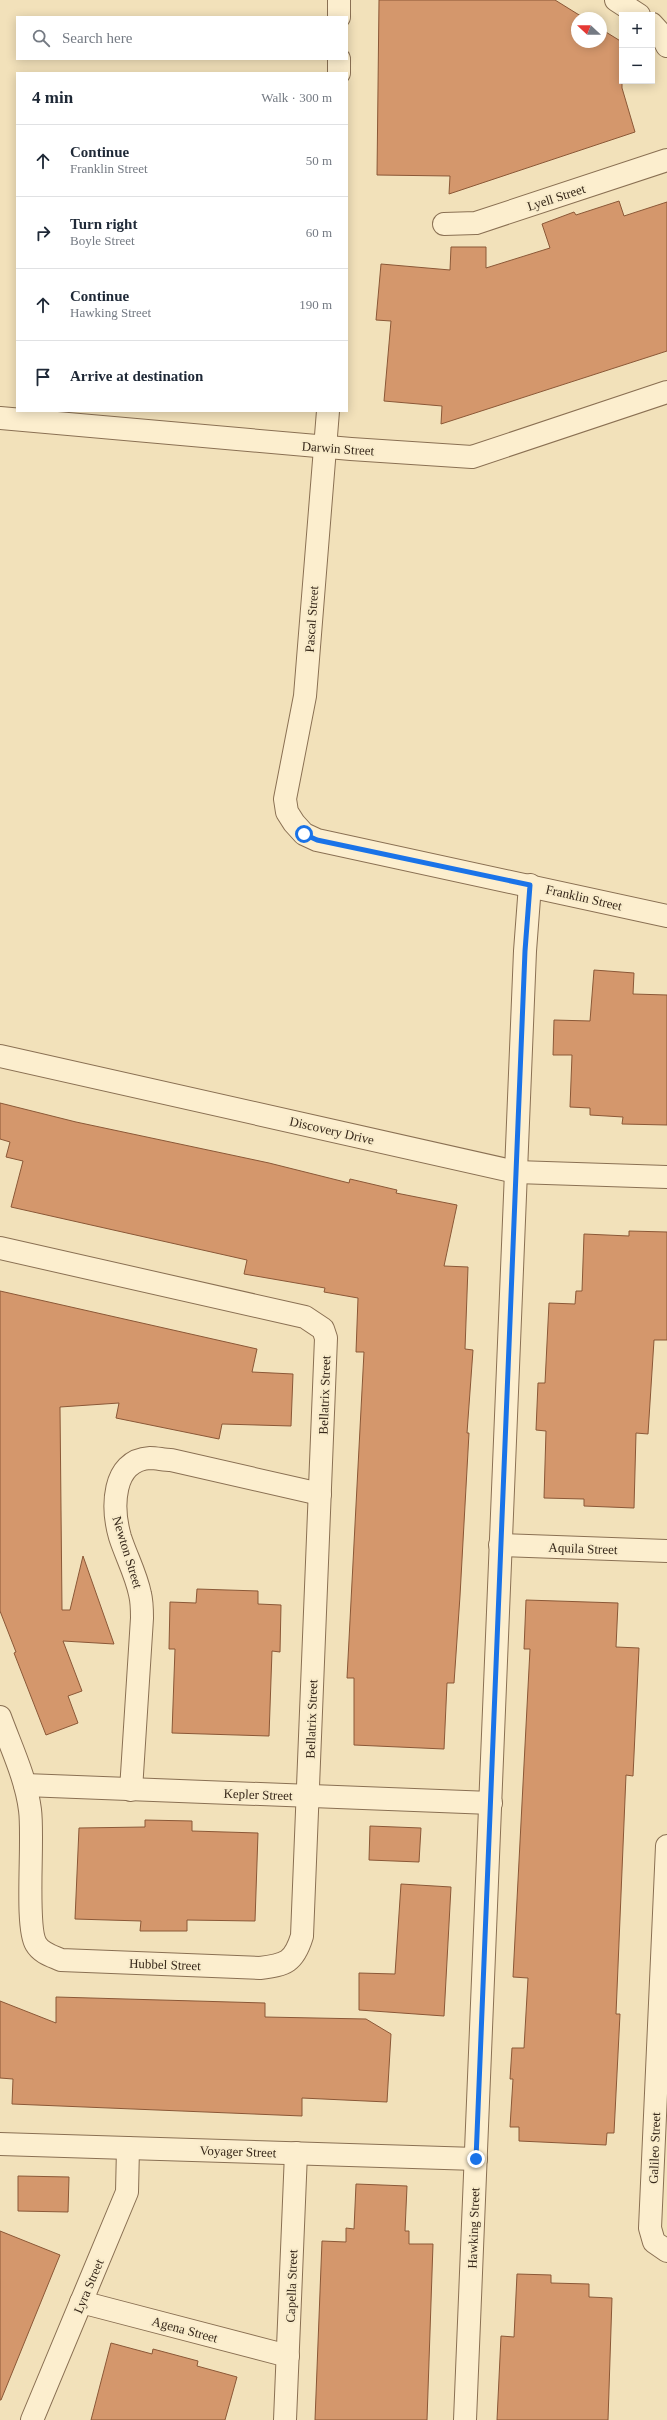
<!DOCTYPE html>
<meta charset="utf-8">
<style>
body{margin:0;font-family:Georgia,serif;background:#f6f6f7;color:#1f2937}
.controls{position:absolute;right:12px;top:12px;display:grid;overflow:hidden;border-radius:0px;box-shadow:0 2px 10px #0003}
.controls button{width:36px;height:36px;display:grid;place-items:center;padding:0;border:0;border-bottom:1px solid #e0e1e3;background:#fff;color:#1f2937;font:20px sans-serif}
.compass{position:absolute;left:571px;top:12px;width:36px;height:36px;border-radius:50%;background:#fff;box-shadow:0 2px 10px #0003;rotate:292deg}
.stop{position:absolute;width:12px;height:12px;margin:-9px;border:3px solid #1a73e8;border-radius:50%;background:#fff}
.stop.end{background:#1a73e8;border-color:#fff;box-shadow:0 1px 4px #0008}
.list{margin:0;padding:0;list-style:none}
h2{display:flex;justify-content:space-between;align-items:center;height:52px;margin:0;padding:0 16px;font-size:17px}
h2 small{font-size:13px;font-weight:400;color:#747a83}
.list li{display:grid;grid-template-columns:26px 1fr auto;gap:12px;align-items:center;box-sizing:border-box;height:72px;padding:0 16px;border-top:1px solid #e0e1e3}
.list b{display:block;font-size:15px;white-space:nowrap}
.list p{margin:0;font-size:13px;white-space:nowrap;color:#747a83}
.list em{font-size:13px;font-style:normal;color:#747a83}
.icon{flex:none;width:22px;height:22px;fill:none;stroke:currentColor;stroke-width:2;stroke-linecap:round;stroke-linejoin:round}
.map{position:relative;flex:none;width:667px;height:2420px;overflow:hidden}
.search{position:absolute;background:#fff;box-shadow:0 2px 10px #0003;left:16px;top:16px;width:332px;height:44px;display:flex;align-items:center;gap:10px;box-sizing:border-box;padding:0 14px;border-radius:0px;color:#747a83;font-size:15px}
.panel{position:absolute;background:#fff;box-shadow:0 2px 10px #0003;left:16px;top:72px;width:332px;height:340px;border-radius:0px}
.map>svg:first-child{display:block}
.building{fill:#d4976c;stroke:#8b5837}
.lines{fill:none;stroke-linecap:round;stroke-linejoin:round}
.minor-casing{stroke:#8a7053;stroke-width:24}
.minor{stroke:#fceece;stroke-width:22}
.route{stroke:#1a73e8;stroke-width:5}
.labels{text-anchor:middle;stroke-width:4;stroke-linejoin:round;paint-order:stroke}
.street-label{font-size:13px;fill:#37281a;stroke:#f8ebca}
</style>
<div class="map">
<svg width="667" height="2420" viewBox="0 0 667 2420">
<rect width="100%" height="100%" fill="#f2e1ba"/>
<g class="building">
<polygon points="379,0 555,0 584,18 577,18 577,42 601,42 601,29 622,42 622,88 635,132 449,194 450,176 377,175"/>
<polygon points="619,201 624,216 667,202 667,351 441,424 442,406 384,401 391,321 376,320 381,264 450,270 451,247 486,247 486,268 550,248 542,224 574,212 576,215"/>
<polygon points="594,970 634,973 633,994 667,995 667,1125 622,1124 623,1117 590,1115 590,1108 570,1107 572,1055 553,1055 554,1020 590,1021"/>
<polygon points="0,1103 76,1122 269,1163 349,1183 350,1179 397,1190 396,1193 457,1205 444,1266 468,1267 465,1349 473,1350 467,1433 469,1433 460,1596 454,1683 447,1683 444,1749 354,1745 354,1678 347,1678 364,1352 356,1352 358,1298 324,1292 325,1288 244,1274 247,1260 11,1207 23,1161 6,1157 10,1142 0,1139"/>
<polygon points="629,1231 667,1232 667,1340 654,1340 648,1434 636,1433 634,1508 584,1506 584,1499 544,1498 546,1431 536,1430 538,1383 545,1383 549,1303 575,1304 576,1291 582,1291 584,1234 629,1236"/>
<polygon points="0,1291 257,1349 252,1372 293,1374 291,1426 222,1424 219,1439 116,1418 119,1403 60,1407 62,1610 70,1610 83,1556 114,1644 63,1641 82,1691 68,1696 78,1723 46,1735 14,1653 16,1652 0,1611"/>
<polygon points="197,1589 258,1591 258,1604 281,1605 280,1652 272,1651 269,1736 172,1733 175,1649 169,1649 170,1602 196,1603"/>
<polygon points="526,1600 618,1603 616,1647 639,1648 633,1776 626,1775 616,2014 620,2014 614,2133 607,2133 606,2145 519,2141 519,2127 510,2127 513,2079 510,2079 512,2048 524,2048 528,1978 513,1977 530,1649 524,1649"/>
<polygon points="145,1820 192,1821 192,1831 258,1833 255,1921 187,1920 187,1931 140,1931 141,1921 75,1919 79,1828 145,1827"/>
<polygon points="370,1826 421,1828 419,1862 369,1860"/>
<polygon points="401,1884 451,1887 444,2016 359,2010 359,1973 395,1974"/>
<polygon points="56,1997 265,2003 265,2017 366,2019 391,2034 387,2102 302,2098 302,2116 12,2104 13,2079 0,2078 0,2001 56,2023"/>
<polygon points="18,2176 69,2177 68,2212 18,2211"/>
<polygon points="356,2184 407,2186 405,2231 409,2231 409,2244 433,2244 427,2420 315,2420 322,2241 346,2242 346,2228 354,2229"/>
<polygon points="0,2231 60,2255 1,2400 0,2400"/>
<polygon points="517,2274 551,2275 551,2283 589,2284 589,2297 612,2298 608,2420 497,2420 501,2336 514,2337"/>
<polygon points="111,2343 152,2354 153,2349 198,2361 197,2366 237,2377 225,2420 91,2420"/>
</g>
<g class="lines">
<g class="minor-casing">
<g id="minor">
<polyline points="339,0 339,17"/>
<polyline points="616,0 639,15"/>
<polyline points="652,24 661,34 667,46"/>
<polyline points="339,59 339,73"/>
<polyline points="444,224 476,223 667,160"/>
<polyline points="328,411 305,696 285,799 287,812 294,823 304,834 317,840 667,916"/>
<polyline points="0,418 351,449 472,457 667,392"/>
<polyline points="0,1056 516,1172 667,1177"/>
<path d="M0 1248 305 1317 323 1329 326 1338 302 1936C294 1962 286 1965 260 1968L61 1960C52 1956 41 1953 36 1944 25 1926 34 1839 30 1810 26 1778 11 1747 0 1717"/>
<polyline points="500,1545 667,1551"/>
<polyline points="25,1785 491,1803"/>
<path d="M131 1790 142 1618C142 1611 142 1602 140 1594 136 1574 126 1556 120 1537 112 1509 111 1460 150 1458 157 1458 164 1460 171 1460L320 1494"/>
<polyline points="667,1846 650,2228 654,2242 667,2251"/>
<polyline points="0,2144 476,2159"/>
<polyline points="81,2302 288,2356"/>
<polyline points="32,2420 127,2192 128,2148"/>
<polyline points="285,2420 296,2153"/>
<polyline points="465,2420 525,951 530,885"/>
</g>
</g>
<use href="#minor" class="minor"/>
</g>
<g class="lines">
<polyline class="route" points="304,834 317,840 530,885 525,951 476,2159"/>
</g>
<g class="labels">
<g class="street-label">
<text transform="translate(556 197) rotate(-18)" y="5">Lyell Street</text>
<text transform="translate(338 448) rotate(4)" y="5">Darwin Street</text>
<text transform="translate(311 619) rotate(-86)" y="5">Pascal Street</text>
<text transform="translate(584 897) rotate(13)" y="5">Franklin Street</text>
<text transform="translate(332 1130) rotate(13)" y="5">Discovery Drive</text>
<text transform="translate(324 1395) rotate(-88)" y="5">Bellatrix Street</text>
<text transform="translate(583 1548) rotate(2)" y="5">Aquila Street</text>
<text transform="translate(128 1552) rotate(73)" y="5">Newton Street</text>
<text transform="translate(311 1719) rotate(-88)" y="5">Bellatrix Street</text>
<text transform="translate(258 1794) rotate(2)" y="5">Kepler Street</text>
<text transform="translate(165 1964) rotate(2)" y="5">Hubbel Street</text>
<text transform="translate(654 2148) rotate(-88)" y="5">Galileo Street</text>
<text transform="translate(238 2151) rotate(2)" y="5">Voyager Street</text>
<text transform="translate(473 2228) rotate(-88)" y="5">Hawking Street</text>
<text transform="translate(88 2286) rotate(-67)" y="5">Lyra Street</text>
<text transform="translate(291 2286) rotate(-88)" y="5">Capella Street</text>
<text transform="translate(185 2329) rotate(15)" y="5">Agena Street</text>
</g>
</g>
</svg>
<div class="controls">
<button>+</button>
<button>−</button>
</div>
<svg class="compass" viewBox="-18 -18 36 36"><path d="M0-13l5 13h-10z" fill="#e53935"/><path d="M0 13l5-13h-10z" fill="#747a83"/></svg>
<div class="stop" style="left:304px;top:834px"></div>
<div class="stop end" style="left:476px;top:2159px"></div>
<div class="search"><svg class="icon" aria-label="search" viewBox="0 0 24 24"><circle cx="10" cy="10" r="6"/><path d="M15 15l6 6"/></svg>Search here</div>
<section class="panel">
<h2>4 min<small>Walk · 300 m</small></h2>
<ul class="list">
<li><svg class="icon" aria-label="ahead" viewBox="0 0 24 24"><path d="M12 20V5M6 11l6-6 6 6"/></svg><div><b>Continue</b><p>Franklin Street</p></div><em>50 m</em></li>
<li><svg class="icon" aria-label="right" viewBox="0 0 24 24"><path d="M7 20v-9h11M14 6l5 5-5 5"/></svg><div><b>Turn right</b><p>Boyle Street</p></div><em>60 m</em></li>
<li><svg class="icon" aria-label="ahead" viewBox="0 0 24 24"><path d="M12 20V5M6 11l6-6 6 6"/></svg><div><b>Continue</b><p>Hawking Street</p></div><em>190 m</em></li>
<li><svg class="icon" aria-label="arrive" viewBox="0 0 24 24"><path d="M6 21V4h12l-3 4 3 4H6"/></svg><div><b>Arrive at destination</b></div></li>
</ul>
</section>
</div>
